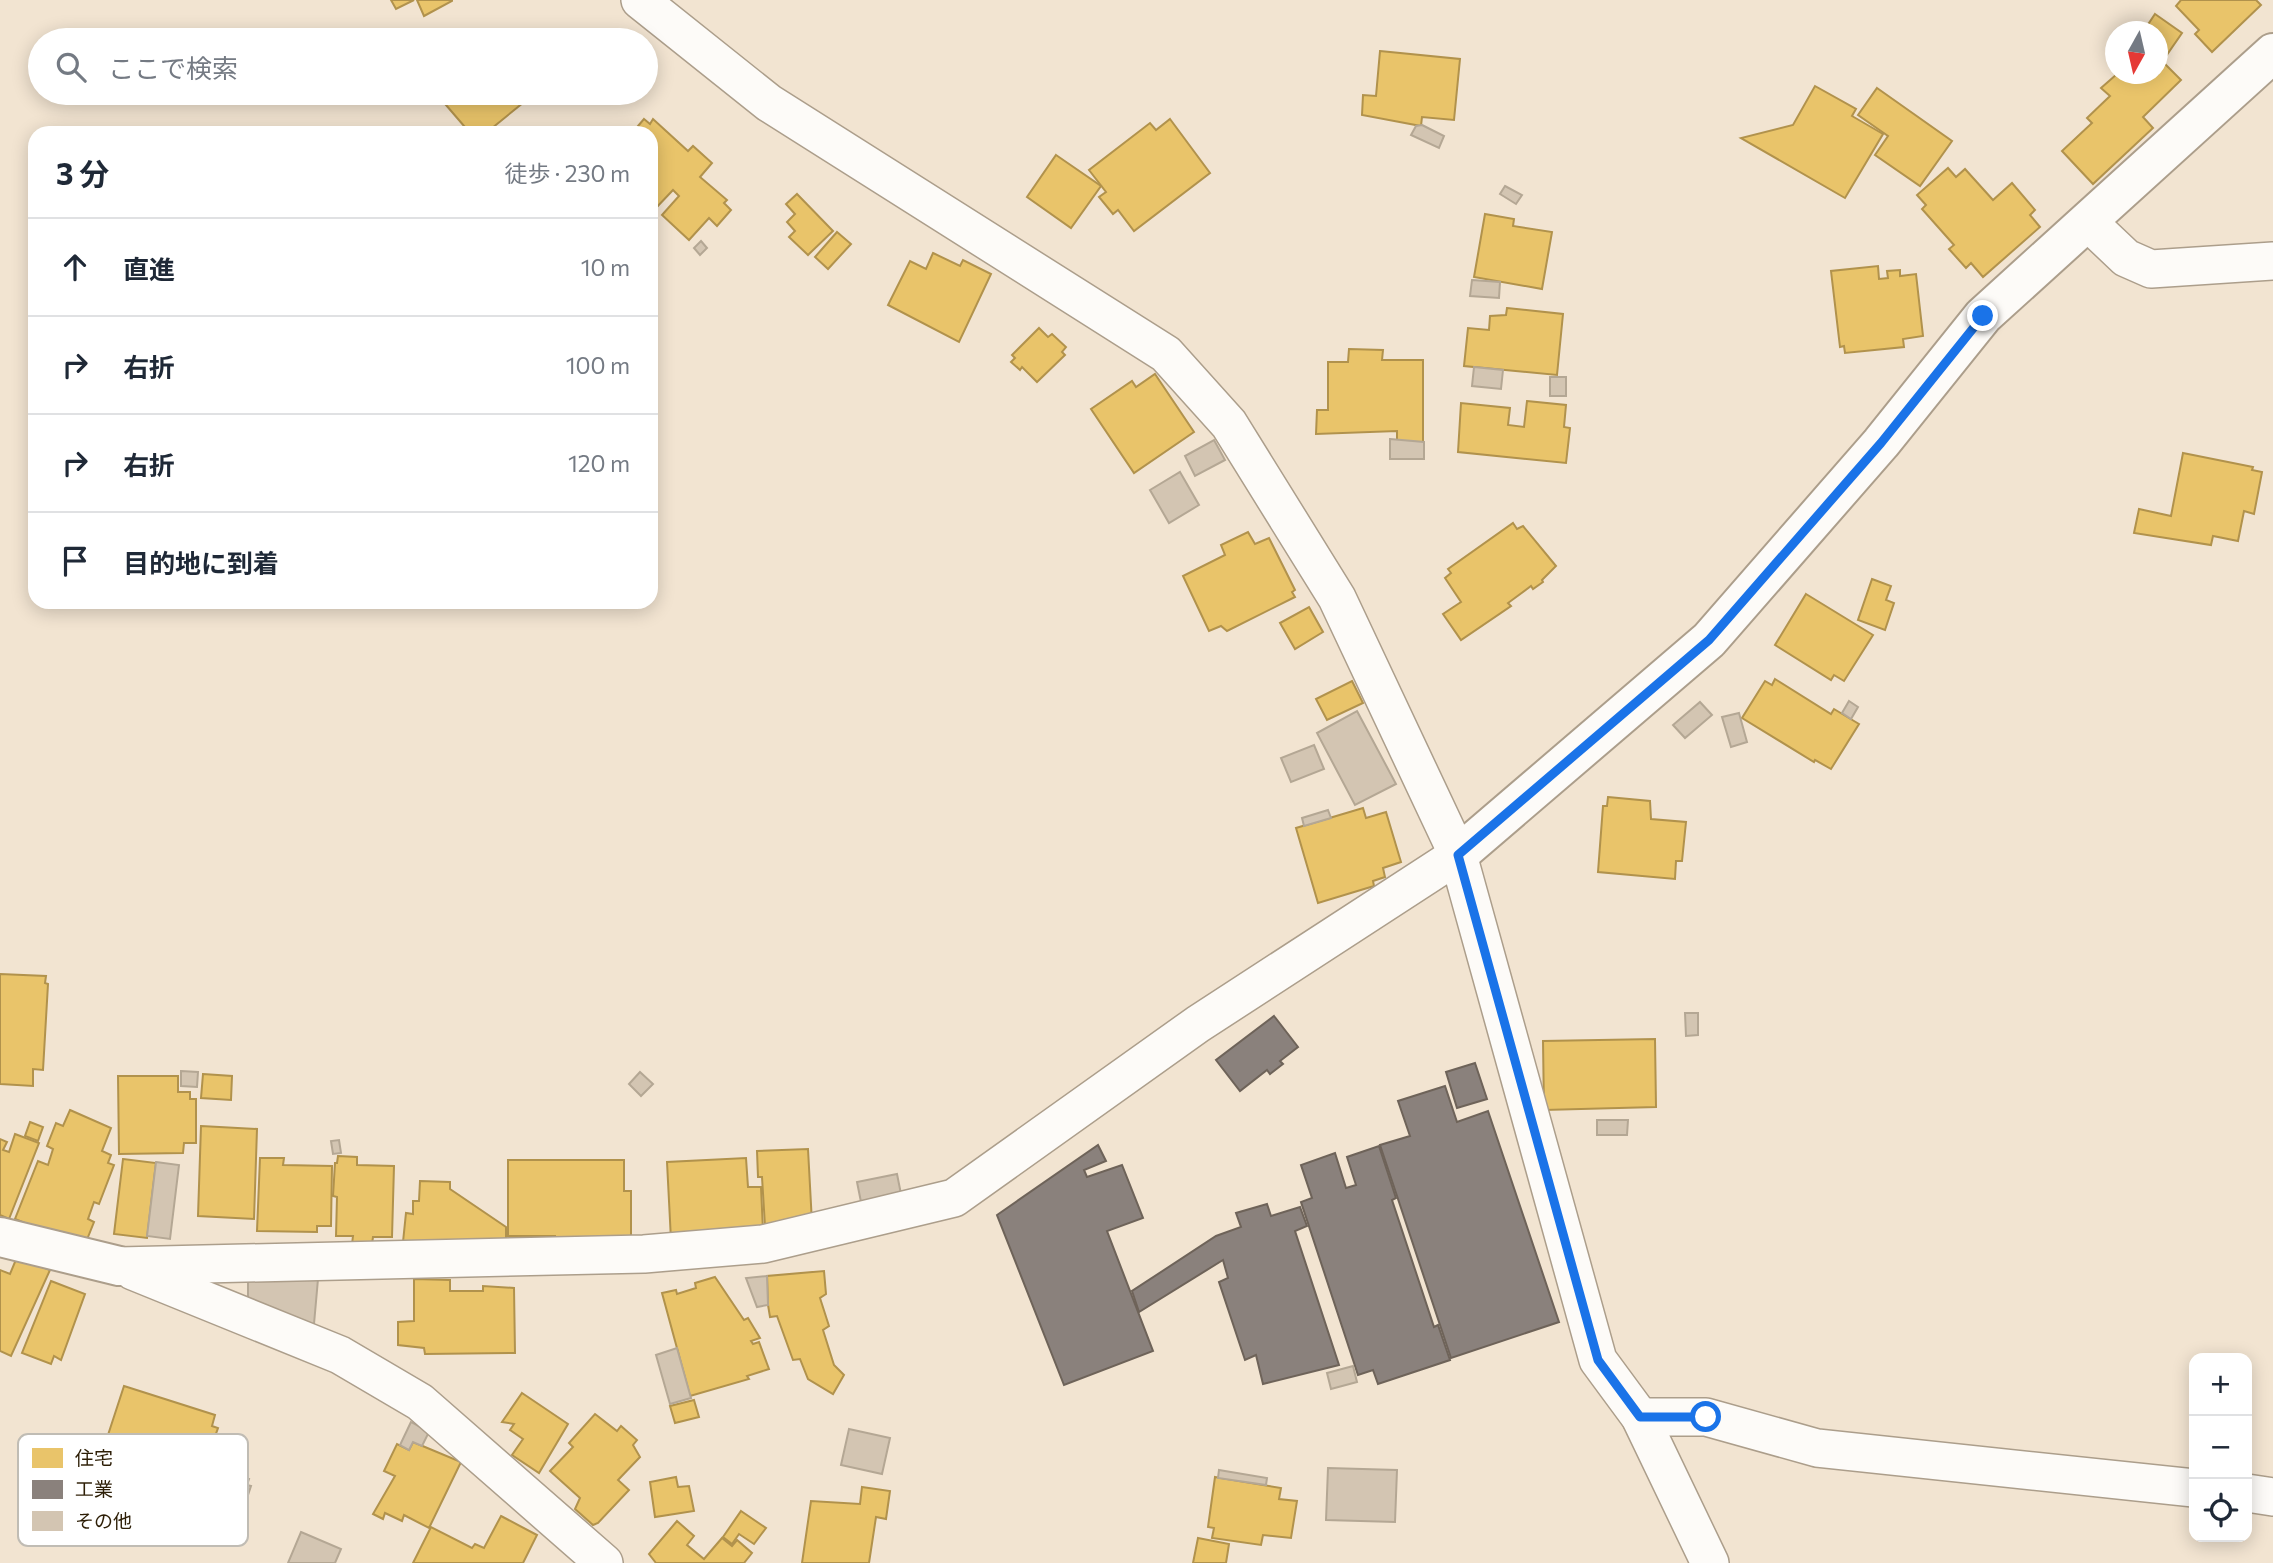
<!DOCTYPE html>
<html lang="ja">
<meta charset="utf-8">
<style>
body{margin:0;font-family:Commissioner,"Noto Sans JP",sans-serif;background:#f2f2f3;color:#1f2937}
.controls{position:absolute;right:21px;bottom:21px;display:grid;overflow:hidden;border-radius:14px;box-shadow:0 4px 18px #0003}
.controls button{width:63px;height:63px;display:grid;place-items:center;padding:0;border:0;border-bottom:2px solid #e0e1e3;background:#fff;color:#1f2937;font:35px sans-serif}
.compass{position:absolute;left:2105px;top:21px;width:63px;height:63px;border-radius:50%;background:#fff;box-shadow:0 4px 18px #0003;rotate:188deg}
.stop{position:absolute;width:21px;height:21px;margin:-16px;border:5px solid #1a73e8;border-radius:50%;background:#fff}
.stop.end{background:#1a73e8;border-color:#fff;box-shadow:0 2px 7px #0008}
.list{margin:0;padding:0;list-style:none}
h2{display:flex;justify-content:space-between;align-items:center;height:91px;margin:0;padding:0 28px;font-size:30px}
h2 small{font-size:23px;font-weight:400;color:#747a83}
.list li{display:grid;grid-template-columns:46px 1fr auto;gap:21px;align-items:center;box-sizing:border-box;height:98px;padding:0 28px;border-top:2px solid #e0e1e3}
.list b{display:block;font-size:26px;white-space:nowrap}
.list em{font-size:23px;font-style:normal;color:#747a83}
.icon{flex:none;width:38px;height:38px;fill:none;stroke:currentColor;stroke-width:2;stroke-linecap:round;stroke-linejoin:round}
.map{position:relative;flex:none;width:2273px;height:1563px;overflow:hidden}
.search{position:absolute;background:#fff;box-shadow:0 4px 18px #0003;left:28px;top:28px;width:630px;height:77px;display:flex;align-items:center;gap:18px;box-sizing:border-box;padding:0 24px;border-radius:38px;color:#747a83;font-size:26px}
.panel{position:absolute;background:#fff;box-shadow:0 4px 18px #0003;left:28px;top:126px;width:630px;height:483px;border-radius:21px}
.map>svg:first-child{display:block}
.homes{fill:#e9c46a;stroke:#b1924c;stroke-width:2}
.industry{fill:#8a817c;stroke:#6e6359;stroke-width:2}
.building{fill:#d3c5b2;stroke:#b4a794;stroke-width:2}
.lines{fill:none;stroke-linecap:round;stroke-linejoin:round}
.minor-casing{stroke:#ac9e8b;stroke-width:40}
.tertiary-casing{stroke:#ac9e8b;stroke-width:42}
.secondary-casing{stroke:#ac9e8b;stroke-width:42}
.minor{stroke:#fdfbf8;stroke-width:37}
.tertiary{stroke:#fdfbf8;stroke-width:38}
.secondary{stroke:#fdfbf8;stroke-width:38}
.route{stroke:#1a73e8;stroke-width:9}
.key{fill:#fff;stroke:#c0bcb4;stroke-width:2}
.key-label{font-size:19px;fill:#2d1e06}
</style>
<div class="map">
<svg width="2273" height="1563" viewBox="0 0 2273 1563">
<rect width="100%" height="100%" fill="#f2e4d1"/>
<g class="homes">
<polygon points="391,0 414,0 396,9"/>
<polygon points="417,0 452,0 452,1 424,16"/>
<polygon points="2181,0 2256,0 2261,5 2212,52 2195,34 2199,30 2176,6"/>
<polygon points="2155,14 2182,33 2164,59 2160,56 2158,60 2158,32 2143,32"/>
<polygon points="1380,51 1460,59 1454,120 1422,117 1421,126 1362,115 1363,95 1376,96"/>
<polygon points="2160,59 2181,80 2143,117 2153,128 2093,184 2062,151 2092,123 2087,118 2110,96 2101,88 2117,74 2158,74"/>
<polygon points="1815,86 1856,109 1852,116 1883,134 1845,198 1741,138 1793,125"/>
<polygon points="1877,88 1952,141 1920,186 1875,155 1888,136 1858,115"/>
<polygon points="452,93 517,93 524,102 486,133 470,133 446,105 453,99 449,95"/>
<polygon points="644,119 650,124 653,119 688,151 693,146 712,163 700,177 727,200 724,203 731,210 717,226 709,218 689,240 662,215 679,196 673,190 655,209 651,205 651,133 632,133"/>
<polygon points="1170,119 1210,173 1134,231 1118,210 1113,214 1099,197 1106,192 1089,170 1150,123 1156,130"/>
<polygon points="1056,155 1101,186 1071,228 1027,197"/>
<polygon points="1948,168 1956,177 1965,169 1993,200 2012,183 2035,210 2030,215 2040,227 1983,277 1971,263 1966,268 1949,249 1954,245 1922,209 1926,205 1917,195"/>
<polygon points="797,194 833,231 808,255 789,237 795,231 787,222 795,214 786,204"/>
<polygon points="1485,214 1514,219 1513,226 1552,232 1542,289 1474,277"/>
<polygon points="837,232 851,244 828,269 815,257"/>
<polygon points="933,253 960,266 963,260 991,274 959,342 888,305 910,261 926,269"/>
<polygon points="1878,266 1879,279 1888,278 1887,271 1900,270 1900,276 1916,274 1923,336 1903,339 1904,347 1845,353 1844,346 1840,347 1831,271"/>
<polygon points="1507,308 1563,314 1557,375 1464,366 1468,328 1489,330 1490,316 1506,315"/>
<polygon points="1039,328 1048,337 1052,334 1066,347 1062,352 1065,355 1037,382 1022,367 1020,370 1011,362 1015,358 1012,355"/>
<polygon points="1349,349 1383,350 1382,360 1423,360 1423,442 1397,442 1397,431 1316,434 1317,410 1328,410 1328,362 1348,362"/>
<polygon points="1155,374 1194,432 1134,473 1091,409 1132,381 1136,387"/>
<polygon points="1527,401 1566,405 1564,427 1570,428 1566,463 1458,452 1461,403 1510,408 1508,425 1524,427"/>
<polygon points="2183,453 2253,467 2252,470 2262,472 2254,514 2244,511 2238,541 2213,536 2211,545 2134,533 2139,509 2171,516"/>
<polygon points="1513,523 1517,529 1523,526 1556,566 1542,580 1543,582 1533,589 1531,586 1508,603 1511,606 1461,640 1443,614 1461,602 1445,578 1451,573 1448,569"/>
<polygon points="1248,532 1255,544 1269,538 1295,590 1292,592 1295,597 1227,631 1221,626 1209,631 1183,576 1225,555 1221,545"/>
<polygon points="1872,579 1891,586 1886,600 1894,603 1885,630 1858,620"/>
<polygon points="1806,594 1873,635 1844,681 1834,675 1831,680 1775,645"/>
<polygon points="1309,607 1323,632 1295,649 1280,623"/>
<polygon points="1775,679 1831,714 1834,709 1859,724 1831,769 1815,760 1814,762 1742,718 1765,681 1772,685"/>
<polygon points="1352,681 1363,703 1327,720 1316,699"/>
<polygon points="1608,797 1650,801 1651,819 1686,822 1682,861 1676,861 1675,879 1598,872 1603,806 1607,806"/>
<polygon points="1363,808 1366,818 1386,812 1401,862 1383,868 1385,877 1373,881 1374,886 1318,903 1296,828"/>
<polygon points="0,974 46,976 45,983 48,984 43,1070 33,1069 33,1086 0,1084"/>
<polygon points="1655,1039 1656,1107 1544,1110 1543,1041"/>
<polygon points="203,1074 232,1076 231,1100 201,1098"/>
<polygon points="118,1076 178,1076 178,1092 190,1092 190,1099 196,1099 196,1143 184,1143 183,1153 119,1154"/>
<polygon points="70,1110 111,1128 102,1151 111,1155 108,1163 114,1165 99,1204 94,1202 88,1219 94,1222 84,1247 15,1219 38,1161 48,1165 53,1149 47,1146 56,1123 63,1126"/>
<polygon points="30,1122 43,1127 38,1141 25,1136"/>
<polygon points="201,1126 257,1129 254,1219 198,1216"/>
<polygon points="15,1134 39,1143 9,1219 0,1215 0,1139 7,1142 3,1150 9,1152"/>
<polygon points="808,1149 812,1223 765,1226 762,1177 758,1177 757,1151"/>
<polygon points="338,1156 357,1157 357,1165 394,1166 392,1237 373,1237 372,1244 352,1244 353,1236 336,1236 337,1197 333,1196 335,1163 337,1163"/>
<polygon points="260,1158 284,1158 283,1165 332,1166 331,1226 317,1226 317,1232 257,1231"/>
<polygon points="746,1158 748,1187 761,1187 763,1231 671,1240 667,1162"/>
<polygon points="123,1159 156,1163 147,1238 114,1234"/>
<polygon points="508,1160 624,1160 624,1191 631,1191 631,1237 555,1241 555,1236 508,1236"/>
<polygon points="420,1181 450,1182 450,1189 506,1227 506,1245 403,1242 406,1213 413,1214 413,1201 419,1201"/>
<polygon points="17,1257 50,1270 11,1356 0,1351 0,1270 10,1274"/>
<polygon points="824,1271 826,1294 820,1298 829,1326 823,1330 834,1365 844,1375 833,1394 808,1379 800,1359 793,1360 777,1316 770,1317 768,1305 767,1276"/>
<polygon points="715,1277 744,1320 748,1318 760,1338 751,1341 753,1344 759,1342 769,1369 747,1376 749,1379 690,1396 662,1293 676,1290 677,1294 696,1288 695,1283"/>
<polygon points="414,1279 450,1280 450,1291 483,1291 483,1286 514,1288 515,1353 425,1354 424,1348 398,1345 398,1322 414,1321"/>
<polygon points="51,1281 85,1294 61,1360 54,1356 51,1364 22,1353"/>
<polygon points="124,1386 215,1415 212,1426 218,1428 209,1453 204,1452 196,1476 125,1452 128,1444 107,1438"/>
<polygon points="522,1393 568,1424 539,1473 512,1455 523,1439 510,1430 514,1424 502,1422"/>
<polygon points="694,1400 699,1417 675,1423 670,1406"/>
<polygon points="595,1414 617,1431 621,1426 637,1440 633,1445 640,1457 618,1480 629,1490 598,1523 593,1525 575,1509 580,1498 550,1471 573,1447 569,1443"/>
<polygon points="413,1442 461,1462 429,1528 404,1515 402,1521 385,1513 383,1519 373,1514 395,1476 384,1471 397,1444 409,1450"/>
<polygon points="676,1477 678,1487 689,1486 694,1511 655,1517 650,1482"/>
<polygon points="1215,1477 1281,1488 1279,1499 1297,1501 1291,1538 1263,1535 1261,1545 1212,1538 1214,1528 1208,1527"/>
<polygon points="862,1487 890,1491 886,1519 876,1517 869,1563 802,1563 811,1501 860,1504"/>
<polygon points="741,1511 766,1528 754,1544 739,1534 732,1544 723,1537"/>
<polygon points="501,1516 537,1535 523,1563 413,1563 431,1527 472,1548 475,1544 484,1548"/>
<polygon points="677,1521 694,1536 687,1545 704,1559 722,1538 732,1546 737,1540 752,1553 744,1563 656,1563 649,1554"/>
<polygon points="1198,1538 1229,1544 1226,1563 1193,1563"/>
</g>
<g class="industry">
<polygon points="1274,1016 1298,1047 1280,1061 1283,1064 1270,1074 1267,1070 1240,1091 1216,1060"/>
<polygon points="1475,1063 1487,1099 1457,1108 1446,1072"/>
<polygon points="1445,1086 1457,1122 1488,1111 1559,1322 1451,1358 1380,1145 1410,1136 1398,1101"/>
<polygon points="1098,1145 1106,1161 1084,1170 1087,1177 1122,1165 1143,1218 1107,1231 1153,1351 1064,1385 997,1215"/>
<polygon points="1379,1146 1396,1198 1392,1200 1434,1327 1438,1325 1450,1360 1378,1384 1373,1370 1358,1375 1301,1202 1312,1198 1301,1165 1335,1153 1346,1188 1356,1185 1347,1157"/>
<polygon points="1267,1204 1271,1216 1300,1207 1307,1226 1295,1231 1339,1365 1263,1384 1256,1355 1245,1360 1219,1282 1228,1278 1223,1260 1139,1312 1132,1291 1216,1236 1241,1227 1236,1213"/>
</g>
<g class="building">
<polygon points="1422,125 1444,136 1439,148 1411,135 1416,126"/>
<polygon points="1505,186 1522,195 1516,204 1500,194"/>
<polygon points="701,241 707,248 700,255 694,248"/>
<polygon points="1472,280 1500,282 1499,298 1470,296"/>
<polygon points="1474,367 1503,370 1501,389 1472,386"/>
<rect x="1550" y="377" width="16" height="19"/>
<polygon points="1390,439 1424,442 1424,459 1390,459"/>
<polygon points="1214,440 1225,460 1195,476 1185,456"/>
<polygon points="1180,472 1199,505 1169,523 1150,490"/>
<polygon points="1849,701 1858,707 1851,719 1842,713"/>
<polygon points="1700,702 1712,715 1685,738 1673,725"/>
<polygon points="1357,711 1396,784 1355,805 1317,733"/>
<polygon points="1739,713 1747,742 1731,747 1722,717"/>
<polygon points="1314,745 1324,769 1291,782 1281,758"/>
<polygon points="1328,810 1331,818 1304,826 1302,818"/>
<polygon points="1685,1013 1698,1013 1698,1035 1686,1036"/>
<polygon points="181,1071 198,1072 197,1087 181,1086"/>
<polygon points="640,1072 653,1084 641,1096 629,1084"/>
<polygon points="1597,1120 1628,1120 1627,1135 1597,1135"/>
<polygon points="339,1140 341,1153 333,1154 331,1141"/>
<polygon points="156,1162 179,1165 170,1239 147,1236"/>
<polygon points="897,1174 901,1194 861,1202 857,1182"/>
<polygon points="767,1276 768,1305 757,1307 746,1278"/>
<polygon points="248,1277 318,1279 314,1324 272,1322 248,1312"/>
<polygon points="677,1348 691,1398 670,1404 656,1355"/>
<polygon points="1353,1366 1357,1382 1331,1389 1327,1373"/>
<polygon points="411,1422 429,1432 422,1446 413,1442 409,1450 400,1445"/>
<polygon points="849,1429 890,1438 882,1474 841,1465"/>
<polygon points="204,1456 244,1469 241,1477 249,1479 247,1485 251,1486 247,1498 242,1497 236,1515 181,1497 182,1494 177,1492 181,1480 197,1477"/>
<polygon points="1328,1468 1397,1470 1395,1522 1326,1520"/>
<polygon points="1219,1470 1267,1478 1266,1485 1218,1478"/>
<polygon points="301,1532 341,1549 335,1563 288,1563"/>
</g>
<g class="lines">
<g class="minor-casing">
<g id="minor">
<polyline points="640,0 769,103 1166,354 1229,424 1337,598 1458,855 1598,1360 1640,1417 1710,1563"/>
<polyline points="2088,222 2126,258 2151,269 2273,261"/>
<polyline points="119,1266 644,1254 763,1244 954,1198 1198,1024 1458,855"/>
<polyline points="133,1271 340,1355 420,1402 604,1563"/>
<polyline points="1640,1417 1706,1417 1817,1448 2194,1488"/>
<polyline points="2247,1493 2273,1497"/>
</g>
</g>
<g class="tertiary-casing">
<polyline id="tertiary" points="1458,855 1709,640 1881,443 1983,316 2273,53"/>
</g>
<g class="secondary-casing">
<polyline id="secondary" points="0,1237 119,1266"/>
</g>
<use href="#minor" class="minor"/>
<use href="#tertiary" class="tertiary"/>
<use href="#secondary" class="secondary"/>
</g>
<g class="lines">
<polyline class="route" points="1706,1417 1640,1417 1598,1360 1458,855 1709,640 1881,443 1983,316"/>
</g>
<rect x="18" y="1434" width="230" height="112" rx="10" class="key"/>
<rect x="32" y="1448" width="31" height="20" fill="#e9c46a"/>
<rect x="32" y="1480" width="31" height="19" fill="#8a817c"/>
<rect x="32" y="1511" width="31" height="20" fill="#d3c5b2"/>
<g class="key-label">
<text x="75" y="1465">住宅</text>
<text x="75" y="1496">工業</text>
<text x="75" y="1528">その他</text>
</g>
</svg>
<div class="controls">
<button>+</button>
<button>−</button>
<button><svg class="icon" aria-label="locate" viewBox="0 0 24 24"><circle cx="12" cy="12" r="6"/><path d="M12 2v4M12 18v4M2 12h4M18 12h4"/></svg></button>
</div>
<svg class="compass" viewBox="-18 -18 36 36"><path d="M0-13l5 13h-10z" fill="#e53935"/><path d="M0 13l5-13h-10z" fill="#747a83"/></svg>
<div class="stop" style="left:1706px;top:1417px"></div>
<div class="stop end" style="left:1983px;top:316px"></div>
<div class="search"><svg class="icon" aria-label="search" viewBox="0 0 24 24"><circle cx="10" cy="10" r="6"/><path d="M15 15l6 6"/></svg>ここで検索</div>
<section class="panel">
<h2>3 分<small>徒歩 · 230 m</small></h2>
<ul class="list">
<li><svg class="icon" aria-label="ahead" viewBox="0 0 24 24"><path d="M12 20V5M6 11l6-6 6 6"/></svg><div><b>直進</b></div><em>10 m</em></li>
<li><svg class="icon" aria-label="right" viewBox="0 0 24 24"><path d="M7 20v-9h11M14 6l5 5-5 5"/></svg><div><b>右折</b></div><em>100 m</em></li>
<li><svg class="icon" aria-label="right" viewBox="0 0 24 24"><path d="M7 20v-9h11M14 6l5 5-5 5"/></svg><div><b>右折</b></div><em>120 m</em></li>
<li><svg class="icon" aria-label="arrive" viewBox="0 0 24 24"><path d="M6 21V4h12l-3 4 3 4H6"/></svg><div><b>目的地に到着</b></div></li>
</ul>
</section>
</div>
